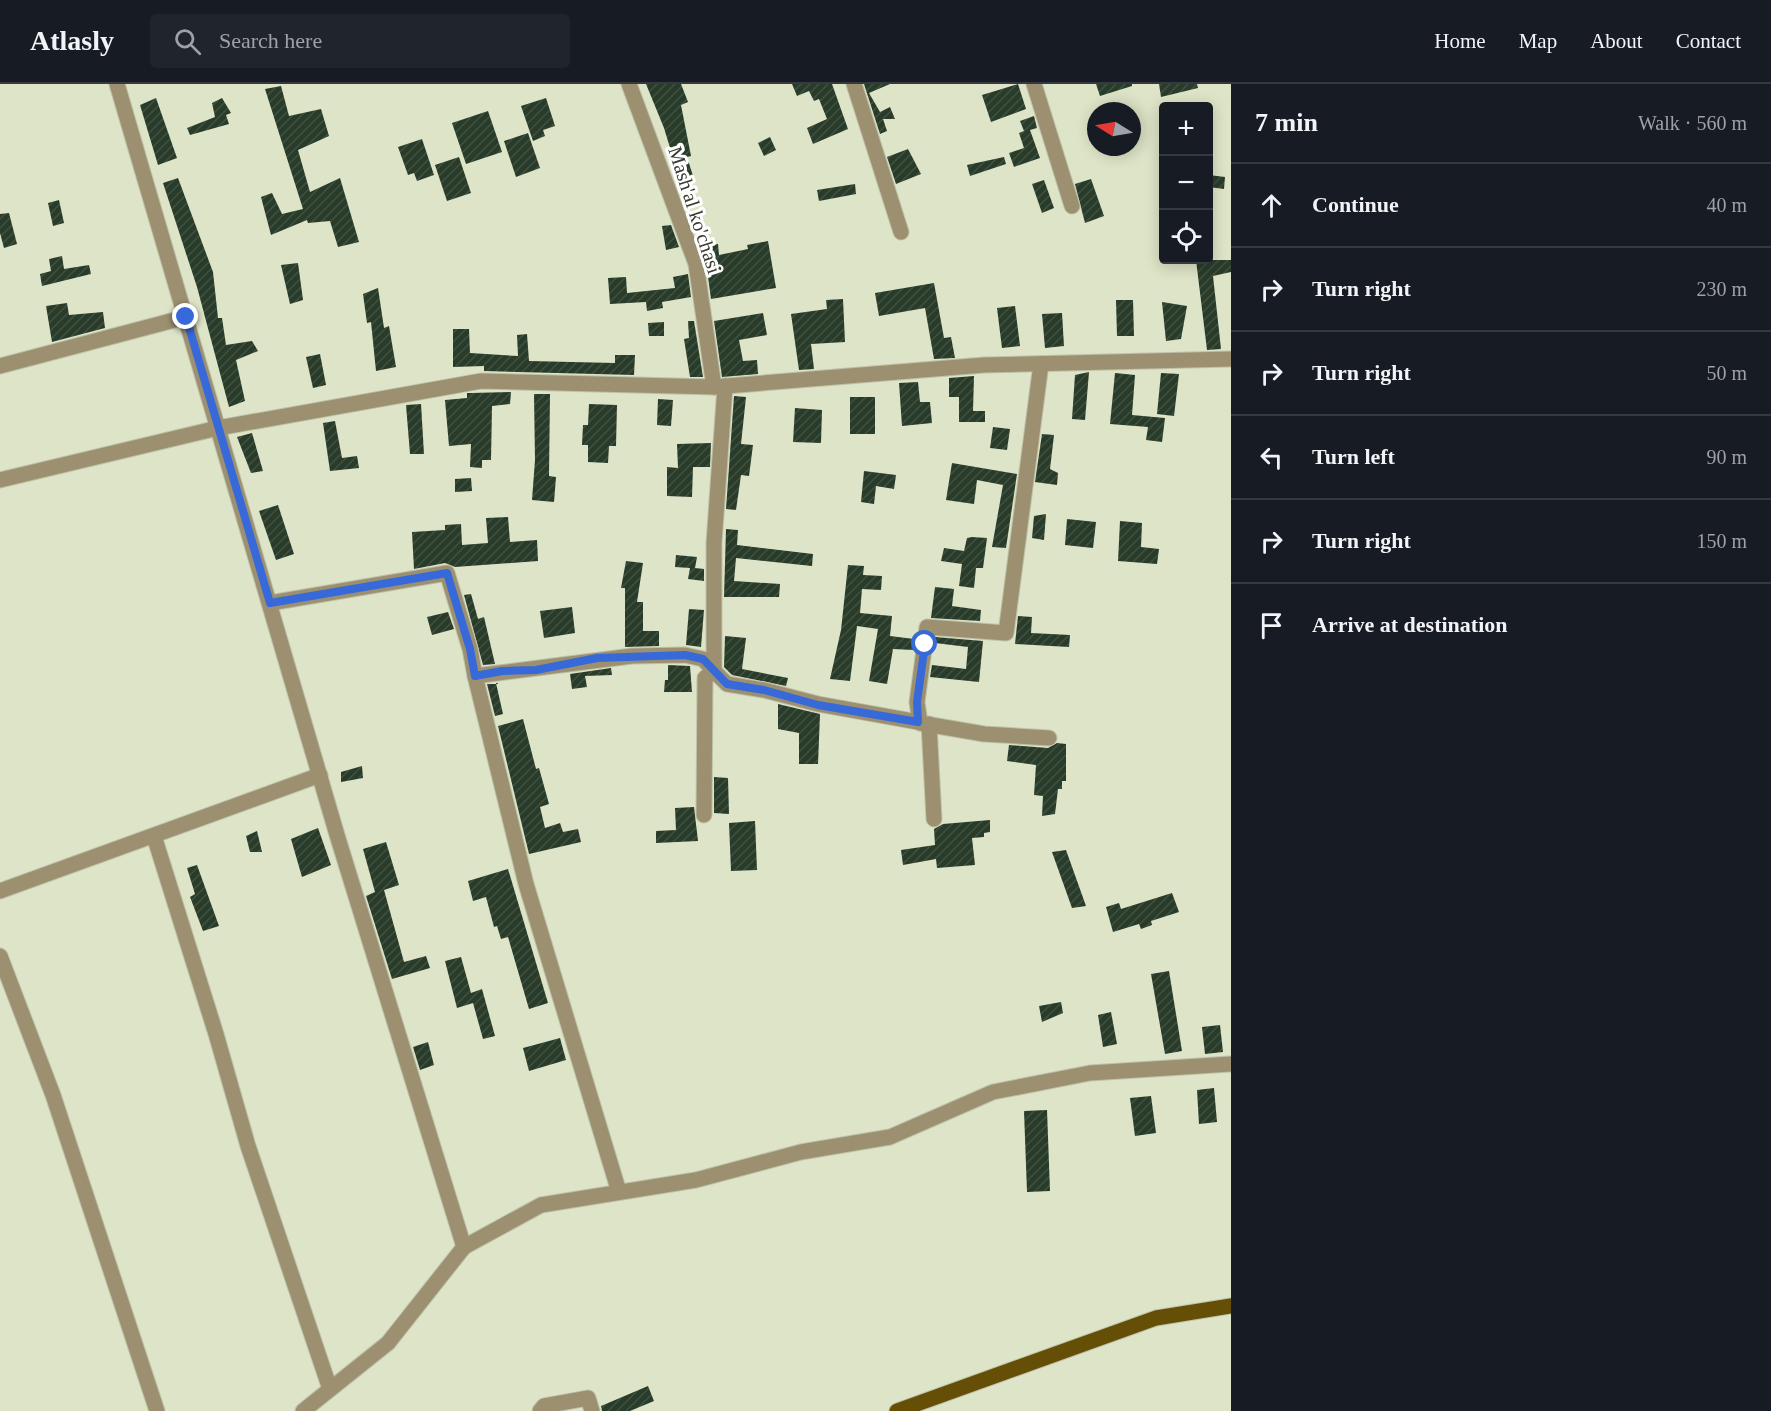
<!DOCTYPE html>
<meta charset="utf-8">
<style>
body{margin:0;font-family:"Times New Roman",serif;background:#20242c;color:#f1f3f6}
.controls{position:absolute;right:18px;top:18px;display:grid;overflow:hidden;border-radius:6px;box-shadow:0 3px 15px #0003}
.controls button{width:54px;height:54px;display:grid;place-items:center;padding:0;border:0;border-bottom:2px solid #363941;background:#171b24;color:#f1f3f6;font:30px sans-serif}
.compass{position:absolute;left:1087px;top:18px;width:54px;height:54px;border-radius:50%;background:#171b24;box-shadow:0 3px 15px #0003;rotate:281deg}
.stop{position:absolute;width:18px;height:18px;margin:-14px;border:4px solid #3769d8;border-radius:50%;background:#fff}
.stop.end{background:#3769d8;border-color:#fff;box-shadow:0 2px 6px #0008}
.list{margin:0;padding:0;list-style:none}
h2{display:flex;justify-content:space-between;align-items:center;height:78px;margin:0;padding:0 24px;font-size:26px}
h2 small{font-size:20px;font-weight:400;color:#9ea1a6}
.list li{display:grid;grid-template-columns:39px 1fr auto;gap:18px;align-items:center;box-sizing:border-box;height:84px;padding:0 24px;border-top:2px solid #363941}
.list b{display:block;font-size:22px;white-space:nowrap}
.list em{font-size:20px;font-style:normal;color:#9ea1a6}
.icon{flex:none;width:33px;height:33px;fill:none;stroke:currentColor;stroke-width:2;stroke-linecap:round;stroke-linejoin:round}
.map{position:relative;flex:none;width:1231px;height:1327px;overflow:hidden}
header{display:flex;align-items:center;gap:36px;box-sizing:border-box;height:84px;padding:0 30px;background:#171b24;border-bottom:2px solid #363941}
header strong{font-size:28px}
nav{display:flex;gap:33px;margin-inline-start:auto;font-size:21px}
.search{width:420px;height:54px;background:#20242c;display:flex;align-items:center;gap:15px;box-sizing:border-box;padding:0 21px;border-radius:6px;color:#9ea1a6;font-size:22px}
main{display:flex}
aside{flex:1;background:#171b24}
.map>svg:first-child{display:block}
.building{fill:url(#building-hatch)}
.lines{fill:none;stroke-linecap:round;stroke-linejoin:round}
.minor-casing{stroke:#bdc2a9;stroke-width:17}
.major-casing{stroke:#bdc2a9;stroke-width:17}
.minor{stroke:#9d9071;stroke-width:15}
.major{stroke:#654e05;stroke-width:15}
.route{stroke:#3769d8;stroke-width:8}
.labels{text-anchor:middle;stroke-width:6;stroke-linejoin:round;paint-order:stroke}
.street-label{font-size:20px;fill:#393b30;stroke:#fff}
</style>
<header>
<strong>Atlasly</strong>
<div class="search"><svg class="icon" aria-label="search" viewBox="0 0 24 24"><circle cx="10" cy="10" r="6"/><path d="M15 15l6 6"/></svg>Search here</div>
<nav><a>Home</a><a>Map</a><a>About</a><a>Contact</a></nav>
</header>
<main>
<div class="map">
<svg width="1231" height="1327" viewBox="0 0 1231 1327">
<defs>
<pattern id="building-hatch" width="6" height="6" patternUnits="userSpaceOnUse" patternTransform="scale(1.5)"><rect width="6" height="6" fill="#293c2a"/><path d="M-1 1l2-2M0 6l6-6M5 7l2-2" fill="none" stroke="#405041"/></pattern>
</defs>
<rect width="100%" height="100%" fill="#dee4c7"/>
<g class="building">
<polygon points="646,0 681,0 688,18 681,21 691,72 687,73 694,95 681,100 664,44"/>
<polygon points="792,0 832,0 848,45 813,60 807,44 827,35 819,15 814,17 809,7 797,12"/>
<polygon points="864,0 890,0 869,9 880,28 890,23 895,35 883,35 887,47 880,50"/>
<polygon points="1018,0 1026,25 991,38 982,11"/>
<polygon points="1096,0 1132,0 1132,2 1100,12"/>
<polygon points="1159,0 1197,0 1198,4 1161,13"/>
<polygon points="281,2 289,32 321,25 329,52 298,66 310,108 340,94 359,158 338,163 330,137 308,139 307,136 271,151 261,113 272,109 282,130 303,125 265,5"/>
<polygon points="156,14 177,74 158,81 140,21"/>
<polygon points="222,14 231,29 226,31 229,40 190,51 187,44 215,33 212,19"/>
<polygon points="546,14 555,42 543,46 545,52 533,57 521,22"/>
<polygon points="488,27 502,68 466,80 452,39"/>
<polygon points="1034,32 1037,44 1030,46 1040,74 1014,83 1009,69 1024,64 1019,49 1024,47 1020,37"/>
<polygon points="528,49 540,84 516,93 504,57"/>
<polygon points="770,53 776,66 764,72 758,59"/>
<polygon points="422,55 434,91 417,97 414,89 408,91 398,63"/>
<polygon points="908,65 921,90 896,100 887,73"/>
<polygon points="459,73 471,109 447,117 435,81"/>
<polygon points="1004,73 1006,80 970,92 967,81"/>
<polygon points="1209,91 1225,93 1224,105 1209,103"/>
<polygon points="178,94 213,188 218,234 222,234 226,261 252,257 258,267 236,276 245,317 229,323 197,203 163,99"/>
<polygon points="1091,95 1104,132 1085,139 1075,100"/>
<polygon points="1044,96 1054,124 1042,129 1032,100"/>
<polygon points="855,100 856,110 819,117 817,106"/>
<polygon points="59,116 64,139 53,142 48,119"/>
<polygon points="9,129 17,160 4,164 0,149 0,130"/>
<polygon points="671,141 679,163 666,166 662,142"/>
<polygon points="768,157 776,204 711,215 706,178 700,163 718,160 719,171 748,165 747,161"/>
<polygon points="62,172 64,185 89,181 91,190 42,202 40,190 51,187 49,175"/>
<polygon points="1196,176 1231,176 1231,188 1213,192 1221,265 1207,266"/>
<polygon points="298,179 303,216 290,220 281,181"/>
<polygon points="688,190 691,213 662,218 663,224 647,227 646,218 610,220 608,194 626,193 627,209 675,204 673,193"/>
<polygon points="934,199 944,254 951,253 955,274 934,275 925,224 879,232 875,209"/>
<polygon points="378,204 384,244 389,242 396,283 376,287 371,238 367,239 363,210"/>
<polygon points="843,215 845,258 811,260 814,285 799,286 791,230 827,225 826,216"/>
<polygon points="1116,216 1133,216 1134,252 1117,252"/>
<polygon points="1162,218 1187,222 1181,255 1166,257"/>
<polygon points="67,219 69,231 103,228 105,244 52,258 46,222"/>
<polygon points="1015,222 1020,262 1002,264 997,224"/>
<polygon points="763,229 767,251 739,256 743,277 757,276 758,290 722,293 714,237"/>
<polygon points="1062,229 1064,262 1045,264 1042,230"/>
<polygon points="688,237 694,237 703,293 690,293 684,255 689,254"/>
<polygon points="664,238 664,252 649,252 648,239"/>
<polygon points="453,245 469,245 470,269 518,272 517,251 527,250 529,277 615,279 615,271 635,271 634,291 484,287 484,282 453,283"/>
<polygon points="320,270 326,301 313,304 306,273"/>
<polygon points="1089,288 1085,336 1072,335 1075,291"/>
<polygon points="1115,289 1135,291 1132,331 1165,334 1162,358 1146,356 1148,343 1110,340"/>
<polygon points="1161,289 1179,290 1174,332 1157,330"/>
<polygon points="974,292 973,327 985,327 985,338 959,338 959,313 949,313 949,294"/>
<polygon points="918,298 920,318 930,318 932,339 902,342 899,299"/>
<polygon points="511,308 510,320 492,322 491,376 482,376 482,384 470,383 471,360 449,362 445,316 467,314 467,309 471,309"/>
<polygon points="534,310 550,310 549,392 556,393 554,418 532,416 535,376"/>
<polygon points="734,312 746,313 741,360 753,361 749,392 741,391 736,426 726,425"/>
<rect x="850" y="313" width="25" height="37"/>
<polygon points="658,315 673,316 671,342 657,341"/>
<polygon points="421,320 424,370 410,370 406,321"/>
<polygon points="589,320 617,321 616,362 609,362 608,379 588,378 588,361 582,361 583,341 588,341"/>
<polygon points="795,324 822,326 821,359 793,358"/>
<polygon points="335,337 342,374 357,372 359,384 330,387 323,339"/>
<polygon points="993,343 1010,345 1007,366 990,364"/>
<polygon points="252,349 263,387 251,389 237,353"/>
<polygon points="1042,350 1054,351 1050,385 1058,389 1057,401 1035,398"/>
<polygon points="711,359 710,383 693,383 692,413 667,412 667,383 678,384 677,360"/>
<polygon points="952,379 1017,390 1006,464 992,463 1003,401 977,396 974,420 946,416"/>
<polygon points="864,387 896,391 894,405 876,402 874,420 861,418"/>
<polygon points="471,394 472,407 455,408 455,395"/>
<polygon points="278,421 294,470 276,476 259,427"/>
<polygon points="1046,430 1044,456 1032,454 1034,432"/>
<polygon points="508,433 510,458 537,456 538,477 455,483 445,479 414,485 412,448 445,446 445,441 461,440 462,461 488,459 486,434"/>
<polygon points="1067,435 1096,438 1093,464 1065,461"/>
<polygon points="1120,437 1142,439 1141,463 1159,465 1157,480 1118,477"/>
<polygon points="726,445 738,446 737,461 813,470 812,482 736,474 734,497 780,500 779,513 724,513"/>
<polygon points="972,453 987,454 983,484 976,484 974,504 959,502 962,480 941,477 944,464 964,467 967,454"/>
<polygon points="676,471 697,473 695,484 704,485 704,497 688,495 690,484 675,483"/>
<polygon points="626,477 643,479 637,518 643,518 643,547 659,547 659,562 625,563 625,504 621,504"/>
<polygon points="848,481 864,482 863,491 882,492 881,506 862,505 860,529 892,532 890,552 914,555 914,566 893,565 887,600 869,597 878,545 857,542 850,597 830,595 841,546"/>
<polygon points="935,503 954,505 952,522 981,526 980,537 931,534"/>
<polygon points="471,510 478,535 484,533 495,580 483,581 464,511"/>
<polygon points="572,523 575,549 544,554 540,527"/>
<polygon points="689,525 704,526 701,563 686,561"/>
<polygon points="448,528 454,545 432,551 427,533"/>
<polygon points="1018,532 1032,533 1031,549 1070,551 1069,563 1015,560"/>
<polygon points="725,552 746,554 742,585 788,594 786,602 732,591 724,583"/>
<polygon points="935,553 983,557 979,598 930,593 932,581 966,585 968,563 935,559"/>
<polygon points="668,581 690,582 692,608 664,608 665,596 668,596"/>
<polygon points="611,584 612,591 585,592 587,603 572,605 570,590"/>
<polygon points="496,599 503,630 495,632 487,600 499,599"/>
<polygon points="778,620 820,630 818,680 799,680 799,649 778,645"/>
<polygon points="523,635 536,685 539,684 549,720 540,723 545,744 560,739 563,748 578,745 581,758 529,770 498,642"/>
<polygon points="1057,659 1066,660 1066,697 1062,697 1062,705 1058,705 1055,730 1042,732 1043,712 1034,711 1036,681 1007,677 1009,661 1048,664"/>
<polygon points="362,682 363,694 341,698 341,688"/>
<polygon points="714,693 728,694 729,730 714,729"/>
<polygon points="694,723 698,757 656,759 656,747 676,746 675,724"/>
<polygon points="990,736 990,748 984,749 984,753 972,754 975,781 937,784 936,775 903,781 901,766 935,761 934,745 943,740"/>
<polygon points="755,737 757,786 731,787 729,739"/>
<polygon points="318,744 331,781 302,793 291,755"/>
<polygon points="257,747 262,768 250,768 246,752"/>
<polygon points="386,758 399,801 384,806 404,878 426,872 430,884 392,895 366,812 375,808 363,765"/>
<polygon points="1066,766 1086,822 1072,824 1052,768"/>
<polygon points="197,781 219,842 203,847 190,813 195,810 187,784"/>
<polygon points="508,785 548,919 529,925 508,853 501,855 497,842 494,843 486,813 473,817 468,797"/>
<polygon points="1172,809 1179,828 1151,837 1152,841 1141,845 1139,840 1113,848 1106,823 1119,819 1121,825"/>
<polygon points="461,873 471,909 482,905 495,952 483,955 473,919 457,924 445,877"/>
<polygon points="1169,887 1182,967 1165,970 1151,890"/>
<polygon points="1061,918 1063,929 1042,938 1039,922"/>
<polygon points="1111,928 1117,960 1103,963 1098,931"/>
<polygon points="1220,941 1223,968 1205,970 1202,943"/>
<polygon points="560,954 566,976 529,987 523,964"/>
<polygon points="428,958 434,981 420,986 413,963"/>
<polygon points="1214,1004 1217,1038 1199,1040 1197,1006"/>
<polygon points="1151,1012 1156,1049 1135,1052 1130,1014"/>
<polygon points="1047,1026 1050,1107 1027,1108 1024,1027"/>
<polygon points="648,1302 654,1317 630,1327 602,1327 601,1322"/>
</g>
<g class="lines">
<g class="minor-casing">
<g id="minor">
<polyline points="117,0 337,751 464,1163"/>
<polyline points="629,0 696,180 714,303"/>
<polyline points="854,0 901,148"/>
<polyline points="1034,0 1072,122"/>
<polyline points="1041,280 1006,549 927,543 917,618 920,639 984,650 1049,654"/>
<polyline points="0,282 186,233"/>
<polyline points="0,396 218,344 481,297 714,303 984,281 1231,275"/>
<polyline points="270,519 447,489 470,565 475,592"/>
<polyline points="714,587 714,459 725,302"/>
<polyline points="929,640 934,735"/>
<polyline points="704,731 705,594 714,587 727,600 764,606 818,620 918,638"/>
<polyline points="154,752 216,950 248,1062 330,1305"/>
<polyline points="0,807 320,691"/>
<polyline points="0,872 53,1011 157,1327"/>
<polyline points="619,1108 526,800 475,592 632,572 685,571 703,575 714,587"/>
<polyline points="303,1327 388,1259 464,1163 541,1121 696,1096 801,1068 890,1053 993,1008 1090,989 1231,980"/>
<polyline points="540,1327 544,1322 588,1314 592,1327"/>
</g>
</g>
<g class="major-casing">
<polyline id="major" points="897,1327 1156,1234 1231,1222"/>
</g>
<use href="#minor" class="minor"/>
<use href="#major" class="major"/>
</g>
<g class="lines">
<polyline class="route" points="186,233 270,519 447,489 470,565 475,592 502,587 536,586 597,574 685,571 703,575 727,600 764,606 818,621 918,638 917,618 925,560"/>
</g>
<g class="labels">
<g class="street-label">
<text transform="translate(695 126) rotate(72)" y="7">Mash'al ko'chasi</text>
</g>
</g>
</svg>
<div class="controls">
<button>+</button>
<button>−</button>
<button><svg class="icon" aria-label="locate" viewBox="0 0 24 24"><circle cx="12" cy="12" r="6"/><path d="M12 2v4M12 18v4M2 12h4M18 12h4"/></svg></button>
</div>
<svg class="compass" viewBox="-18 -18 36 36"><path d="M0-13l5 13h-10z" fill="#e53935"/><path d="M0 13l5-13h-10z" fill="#9ea1a6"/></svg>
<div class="stop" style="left:925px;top:560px"></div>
<div class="stop end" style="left:186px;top:233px"></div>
</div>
<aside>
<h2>7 min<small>Walk · 560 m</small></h2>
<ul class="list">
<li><svg class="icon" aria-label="ahead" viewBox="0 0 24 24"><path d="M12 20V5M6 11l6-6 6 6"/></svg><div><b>Continue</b></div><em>40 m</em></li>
<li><svg class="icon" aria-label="right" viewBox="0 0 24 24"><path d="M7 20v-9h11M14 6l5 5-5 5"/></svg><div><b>Turn right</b></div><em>230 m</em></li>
<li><svg class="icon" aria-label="right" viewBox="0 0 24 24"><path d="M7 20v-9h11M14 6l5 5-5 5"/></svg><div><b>Turn right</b></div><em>50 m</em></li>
<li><svg class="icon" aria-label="left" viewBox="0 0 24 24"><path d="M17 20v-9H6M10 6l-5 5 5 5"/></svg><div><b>Turn left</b></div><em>90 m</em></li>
<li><svg class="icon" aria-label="right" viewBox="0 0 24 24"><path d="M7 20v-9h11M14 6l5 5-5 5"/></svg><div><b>Turn right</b></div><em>150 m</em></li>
<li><svg class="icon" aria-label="arrive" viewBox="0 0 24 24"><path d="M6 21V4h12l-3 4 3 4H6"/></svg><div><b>Arrive at destination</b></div></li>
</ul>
</aside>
</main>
